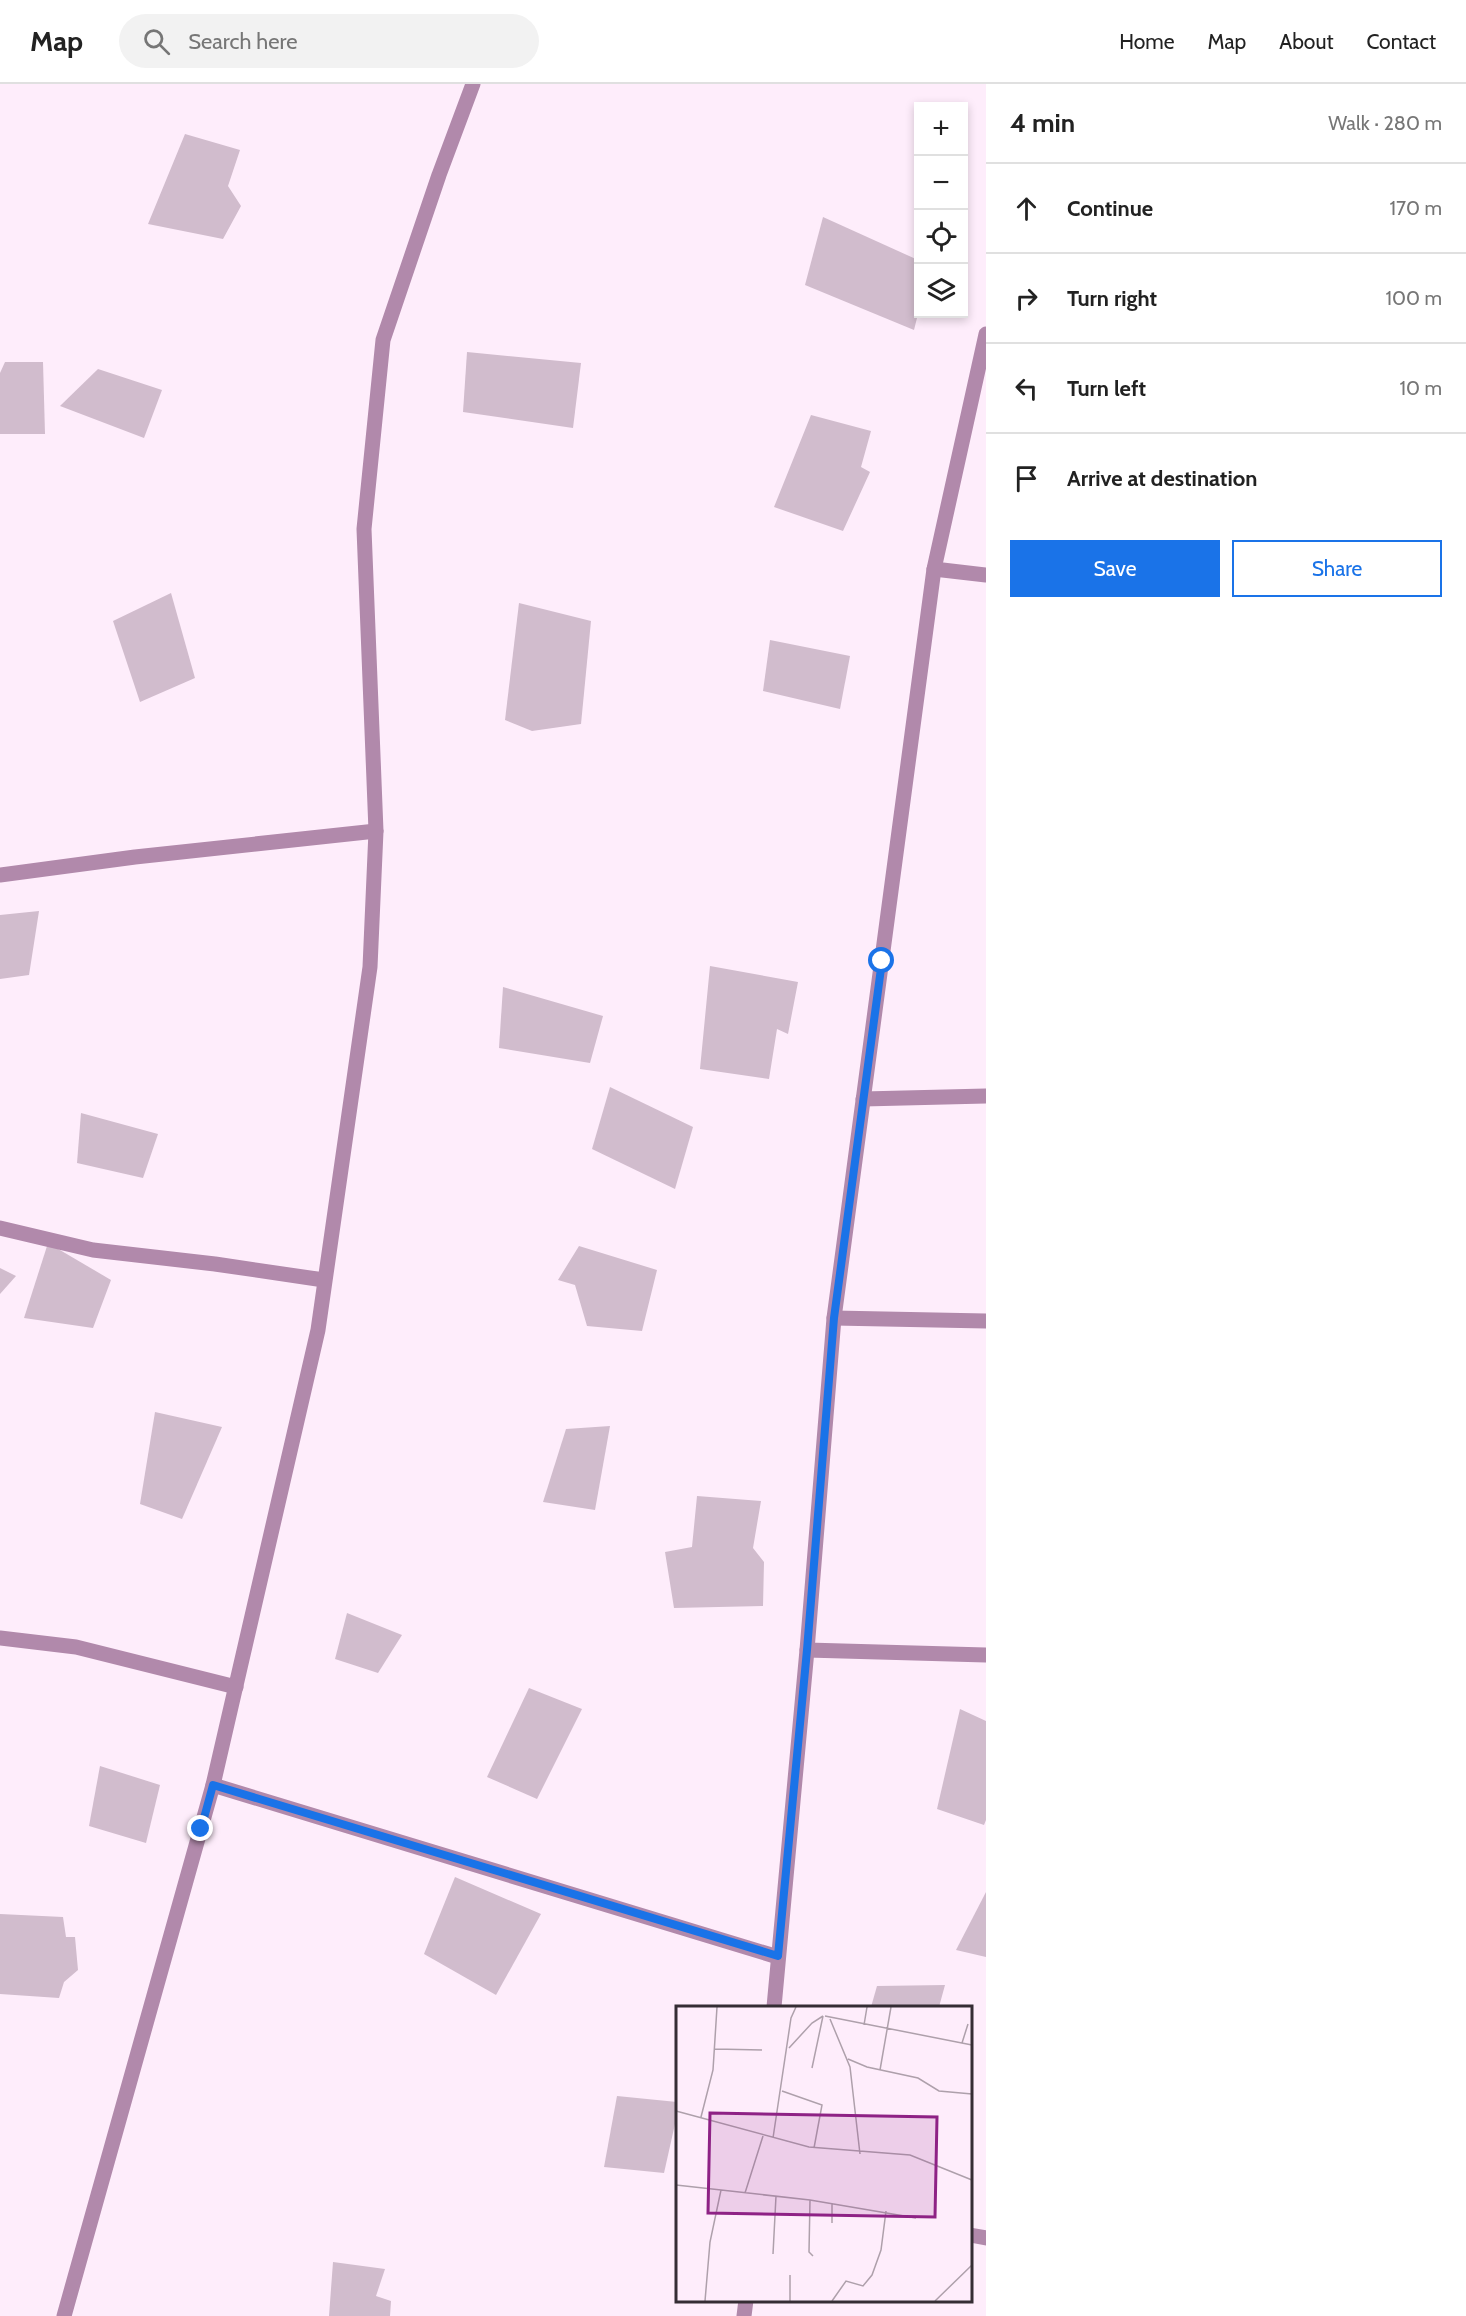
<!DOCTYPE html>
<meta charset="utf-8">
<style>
body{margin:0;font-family:Cabin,sans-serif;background:#f2f2f2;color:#222}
.controls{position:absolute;right:18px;top:18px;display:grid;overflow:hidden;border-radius:0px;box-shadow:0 3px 9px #0003}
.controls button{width:54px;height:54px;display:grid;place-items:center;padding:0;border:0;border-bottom:2px solid #e0e0e0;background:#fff;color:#222;font:30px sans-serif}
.stop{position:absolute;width:18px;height:18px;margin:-14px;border:4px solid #1a73e8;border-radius:50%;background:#fff}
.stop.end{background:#1a73e8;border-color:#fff;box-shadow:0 2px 6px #0008}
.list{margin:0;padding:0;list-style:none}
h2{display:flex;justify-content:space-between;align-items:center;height:78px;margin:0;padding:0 24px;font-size:26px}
h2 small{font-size:20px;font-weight:400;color:#767676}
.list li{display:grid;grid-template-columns:39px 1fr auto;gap:18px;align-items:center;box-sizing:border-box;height:90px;padding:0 24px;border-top:2px solid #e0e0e0}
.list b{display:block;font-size:22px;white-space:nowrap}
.list em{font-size:20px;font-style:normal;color:#767676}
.actions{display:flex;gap:12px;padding:18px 24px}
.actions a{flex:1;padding:14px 0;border:2px solid #1a73e8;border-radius:0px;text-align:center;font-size:21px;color:#1a73e8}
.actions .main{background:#1a73e8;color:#fff}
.icon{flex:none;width:33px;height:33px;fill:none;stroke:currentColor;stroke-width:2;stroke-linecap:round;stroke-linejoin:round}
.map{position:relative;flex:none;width:986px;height:2232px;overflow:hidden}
header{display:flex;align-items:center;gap:36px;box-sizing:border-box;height:84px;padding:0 30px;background:#fff;border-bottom:2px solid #e0e0e0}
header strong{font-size:28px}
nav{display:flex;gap:33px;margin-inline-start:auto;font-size:21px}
.search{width:420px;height:54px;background:#f2f2f2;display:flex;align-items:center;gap:15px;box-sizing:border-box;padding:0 21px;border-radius:33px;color:#767676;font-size:22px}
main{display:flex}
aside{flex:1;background:#fff}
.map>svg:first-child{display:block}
.building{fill:#d1bccd}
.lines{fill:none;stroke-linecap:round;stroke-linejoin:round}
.minor{stroke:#b189ab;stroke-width:15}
.route{stroke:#1a73e8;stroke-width:8}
.inset-road{fill:none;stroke:#aea0ab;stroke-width:1.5}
.view{fill:#8e2285;fill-opacity:0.15;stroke:#8e2285;stroke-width:3}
.inset-edge{fill:none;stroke:#352d34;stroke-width:3}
</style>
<header>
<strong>Map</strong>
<div class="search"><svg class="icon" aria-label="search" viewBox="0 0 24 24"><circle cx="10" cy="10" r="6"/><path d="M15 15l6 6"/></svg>Search here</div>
<nav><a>Home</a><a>Map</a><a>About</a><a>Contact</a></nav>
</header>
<main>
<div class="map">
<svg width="986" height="2232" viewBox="0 0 986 2232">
<rect width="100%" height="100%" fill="#feedfb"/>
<g class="building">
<polygon points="185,50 240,66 228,102 241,122 223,155 148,140"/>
<polygon points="823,133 918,176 918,230 914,246 805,201"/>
<polygon points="467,268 581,279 573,344 463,328"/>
<polygon points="5,278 43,278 45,350 0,350 0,289"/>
<polygon points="98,285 162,306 144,354 60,322"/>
<polygon points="811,331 871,347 861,383 870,388 843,447 774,423"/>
<polygon points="171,509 195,594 140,618 113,537"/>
<polygon points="519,519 591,537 581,640 532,647 505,636"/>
<polygon points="770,556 850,572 840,625 763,607"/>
<polygon points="39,827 29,891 0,895 0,831"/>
<polygon points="710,882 798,898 788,950 777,945 769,995 700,985"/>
<polygon points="503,903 603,932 590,979 499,964"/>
<polygon points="610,1003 693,1043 675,1105 592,1065"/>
<polygon points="81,1029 158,1050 143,1094 77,1079"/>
<polygon points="48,1159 111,1196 93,1244 24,1234"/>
<polygon points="579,1162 657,1186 642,1247 587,1242 575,1201 558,1196"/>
<polygon points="0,1184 16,1192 0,1210"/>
<polygon points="155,1328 222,1343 182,1435 140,1420"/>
<polygon points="610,1342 595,1426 543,1418 566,1345"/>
<polygon points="697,1412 761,1417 753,1464 764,1478 763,1522 674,1524 665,1468 692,1463"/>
<polygon points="347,1529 402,1551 378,1589 335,1575"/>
<polygon points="529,1604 582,1625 537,1715 487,1693"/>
<polygon points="960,1625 986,1637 986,1736 984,1741 937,1725"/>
<polygon points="100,1682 160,1701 146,1759 89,1742"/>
<polygon points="455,1793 541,1830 496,1911 424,1870"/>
<polygon points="986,1808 986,1873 956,1866"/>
<polygon points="0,1830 63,1833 66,1853 75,1853 78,1886 64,1898 59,1914 0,1910"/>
<polygon points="945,1901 939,1923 871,1923 877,1902"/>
<polygon points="617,2012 677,2018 677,2031 664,2089 604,2083"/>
<polygon points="333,2178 385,2185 376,2212 391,2217 390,2232 329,2232"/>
</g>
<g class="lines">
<g class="minor">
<polyline points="934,485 986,491"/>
<polyline points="0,791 135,773 376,747"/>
<polyline points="863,1015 986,1012"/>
<polyline points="0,1144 93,1166 215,1180 324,1196"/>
<polyline points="834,1234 986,1237"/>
<polyline points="0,1554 76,1563 236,1603"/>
<polyline points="807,1566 986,1571"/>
<polyline points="213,1701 778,1873"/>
<polyline points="774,1923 807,1566 834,1234 934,485 986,250"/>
<polyline points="970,2151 986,2154"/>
<polyline points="64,2232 213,1701 318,1246 370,883 376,747 364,445 383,256 439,91 473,0"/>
<polyline points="744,2232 746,2216"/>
</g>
</g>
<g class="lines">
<polyline class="route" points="201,1745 213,1701 778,1872 807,1566 834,1234 882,877"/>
</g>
<g transform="translate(676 1922)">
<rect width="296" height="296" fill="#feedfb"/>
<path class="inset-road" d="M149 10 296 39M154 13 174 61 184 148M188 19 191 1M286 37 292 18M113 42 136 17 147 10M39 43 86 44M172 53 191 61 242 72 263 85 296 88M136 62 147 10M204 64 215 1M106 85 146 99 138 142M0 105 133 141 234 149 296 174M25 111 37 64 41 1M97 132 115 12 120 1M0 179 134 194 240 212M69 187 87 130M134 194 133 246 137 250M156 197V217M97 248 100 190M29 295 34 236 45 184M114 295V269M156 295 170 275 187 280 196 269 205 244 210 205M259 295 296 259"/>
<path class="view" d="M34 107 261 111 259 211 32 207Z"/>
<rect width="296" height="296" class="inset-edge"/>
</g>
</svg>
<div class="controls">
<button>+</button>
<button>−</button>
<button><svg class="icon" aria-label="locate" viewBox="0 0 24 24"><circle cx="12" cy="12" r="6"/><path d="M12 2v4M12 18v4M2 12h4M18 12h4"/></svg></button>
<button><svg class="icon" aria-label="layers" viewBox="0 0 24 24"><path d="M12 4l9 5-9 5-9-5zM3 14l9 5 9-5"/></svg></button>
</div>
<div class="stop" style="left:882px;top:877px"></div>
<div class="stop end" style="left:201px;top:1745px"></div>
</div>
<aside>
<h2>4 min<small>Walk · 280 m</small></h2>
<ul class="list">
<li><svg class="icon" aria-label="ahead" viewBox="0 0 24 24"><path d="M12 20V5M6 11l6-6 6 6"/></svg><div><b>Continue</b></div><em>170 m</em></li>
<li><svg class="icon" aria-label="right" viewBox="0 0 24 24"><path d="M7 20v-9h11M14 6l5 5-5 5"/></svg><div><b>Turn right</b></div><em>100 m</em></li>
<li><svg class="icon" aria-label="left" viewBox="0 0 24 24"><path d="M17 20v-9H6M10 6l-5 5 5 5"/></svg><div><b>Turn left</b></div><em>10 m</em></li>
<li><svg class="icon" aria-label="arrive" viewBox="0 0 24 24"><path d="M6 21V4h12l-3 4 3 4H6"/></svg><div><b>Arrive at destination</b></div></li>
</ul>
<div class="actions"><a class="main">Save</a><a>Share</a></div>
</aside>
</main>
